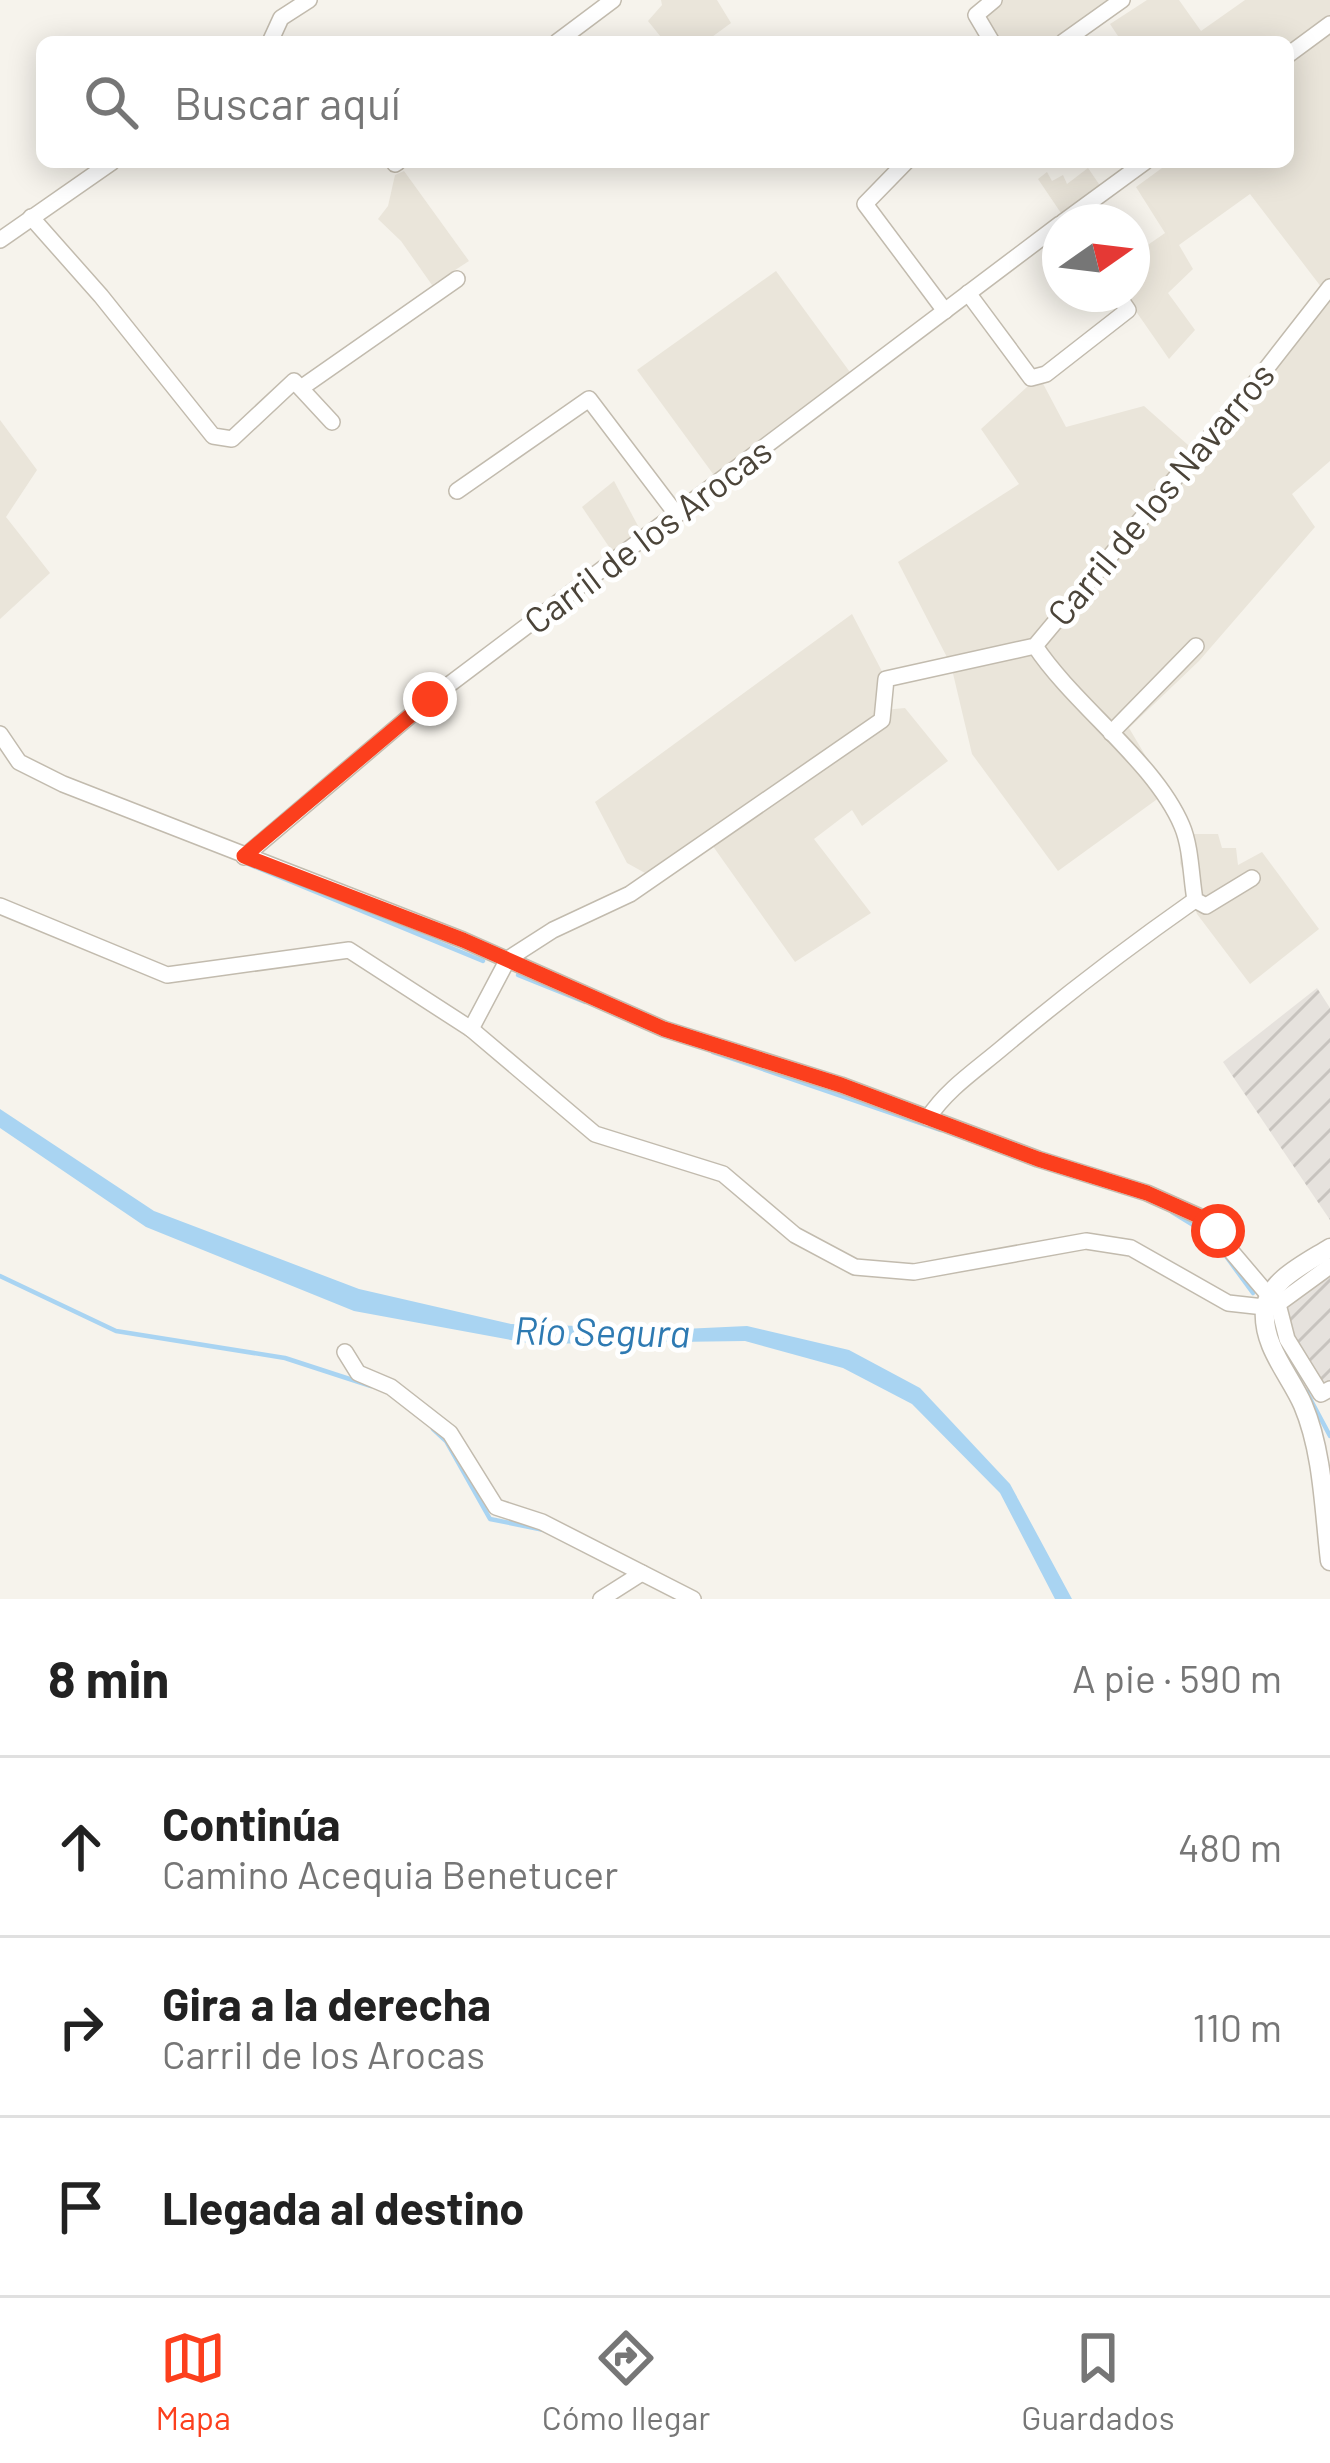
<!DOCTYPE html>
<html lang="es">
<meta charset="utf-8">
<style>
body{margin:0;font-family:Barlow,sans-serif;background:#f2f2f2;color:#222}
.compass{position:absolute;left:1042px;top:204px;width:108px;height:108px;border-radius:50%;background:#fff;box-shadow:0 6px 30px #0003;rotate:76deg}
.stop{position:absolute;width:36px;height:36px;margin:-27px;border:9px solid #fc3f1d;border-radius:50%;background:#fff}
.stop.end{background:#fc3f1d;border-color:#fff;box-shadow:0 3px 12px #0008}
.list{margin:0;padding:0;list-style:none}
h2{display:flex;justify-content:space-between;align-items:center;height:156px;margin:0;padding:0 48px;font-size:51px}
h2 small{font-size:39px;font-weight:400;color:#767676}
.list li{display:grid;grid-template-columns:78px 1fr auto;gap:36px;align-items:center;box-sizing:border-box;height:180px;padding:0 48px;border-top:3px solid #e0e0e0}
.list b{display:block;font-size:45px;white-space:nowrap}
.list p{margin:0;font-size:39px;white-space:nowrap;color:#767676}
.list em{font-size:39px;font-style:normal;color:#767676}
.icon{flex:none;width:66px;height:66px;fill:none;stroke:currentColor;stroke-width:2;stroke-linecap:round;stroke-linejoin:round}
.map{position:relative;flex:none;width:1330px;height:1599px;overflow:hidden}
.search{position:absolute;background:#fff;box-shadow:0 6px 30px #0003;left:36px;right:36px;top:36px;height:132px;display:flex;align-items:center;gap:30px;box-sizing:border-box;padding:0 42px;border-radius:18px;color:#767676;font-size:45px}
.sheet{height:696px;background:#fff}
nav{display:flex;justify-content:space-around;align-items:center;box-sizing:border-box;height:168px;border-top:3px solid #e0e0e0;background:#fff;font-size:33px;color:#767676}
nav a{display:grid;justify-items:center;gap:6px}
nav .on{color:#fc3f1d}
.map>svg:first-child{display:block}
.residential{fill:#eae5da}
.industrial{fill:url(#industrial-furrows)}
.water{fill:#a9d4f2}
.lines{fill:none;stroke-linecap:round;stroke-linejoin:round}
.stream{stroke:#a9d4f2;stroke-width:4.5}
.minor-casing{stroke:#c2bbae;stroke-width:18}
.tertiary-casing{stroke:#c2bbae;stroke-width:21}
.minor{stroke:#fff;stroke-width:15}
.tertiary{stroke:#fff;stroke-width:18}
.route{stroke:#fc3f1d;stroke-width:15}
.labels{text-anchor:middle;stroke-width:10;stroke-linejoin:round;paint-order:stroke}
.street-label{font-size:36px;fill:#4b4439;stroke:#fff}
.water-label{font-size:39px;font-style:italic;fill:#2e7ab2;stroke:#fff}
</style>
<div class="map">
<svg width="1330" height="1599" viewBox="0 0 1330 1599">
<defs>
<pattern id="industrial-furrows" width="10" height="10" patternUnits="userSpaceOnUse" patternTransform="scale(3)"><rect width="10" height="10" fill="#e6e2dd"/><path d="M-1 1l2-2M0 10L10 0M9 11l2-2" fill="none" stroke="#c7c3be"/></pattern>
</defs>
<rect width="100%" height="100%" fill="#f6f3ec"/>
<g class="residential">
<polygon points="661,0 717,0 731,23 705,42 665,42 648,21 662,5"/>
<polygon points="1002,0 1108,0 1113,6 1063,42 992,42 978,18"/>
<polygon points="1147,0 1179,0 1201,31 1245,0 1330,0 1330,461 1292,494 1315,527 1199,661 1129,728 1167,792 1058,871 972,754 951,665 898,562 1019,484 981,429 1039,376 1066,427 1144,406 1196,452 1325,292 1250,194 1179,245 1193,269 1168,293 1195,330 1169,359 1124,294 1132,294 1132,256 1165,233 1136,187 1162,168 1158,162 1288,162 1288,42 1122,42 1110,24"/>
<polygon points="1088,168 1101,187 1061,213 1038,179 1047,172 1052,181 1063,175 1067,184"/>
<polygon points="404,171 469,261 432,285 401,241 378,219 388,206 395,175"/>
<polygon points="776,271 855,379 716,478 637,370"/>
<polygon points="0,420 37,470 6,517 50,573 0,619"/>
<polygon points="614,481 645,539 618,560 582,507"/>
<polygon points="852,614 886,679 884,710 905,708 948,761 862,826 852,810 814,839 871,913 795,962 710,842 654,878 627,863 595,802"/>
<polygon points="1181,834 1218,834 1222,848 1236,848 1238,865 1262,852 1319,929 1250,984 1197,914 1180,863"/>
</g>
<g class="industrial">
<polygon points="1317,988 1330,1008 1330,1220 1223,1062"/>
<polygon points="1330,1255 1330,1389 1303,1406 1267,1326"/>
</g>
<polygon class="water" points="0,1109 154,1211 359,1289 511,1324 683,1329 747,1326 849,1350 920,1388 1010,1484 1072,1599 1055,1599 1000,1493 912,1404 843,1368 745,1341 533,1344 354,1311 146,1227 0,1128"/>
<g class="lines">
<g class="stream">
<polyline points="241,861 483,961"/>
<polyline points="518,975 585,1002"/>
<polyline points="713,1052 941,1130"/>
<polyline points="1172,1212 1208,1234"/>
<polyline points="1223,1252 1253,1293"/>
<polyline points="0,1276 116,1331 285,1358 371,1386"/>
<polyline points="1280,1343 1300,1381"/>
<polyline points="1306,1391 1330,1436"/>
<polyline points="433,1429 446,1441 490,1519 544,1530"/>
</g>
<g class="minor-casing">
<g id="minor">
<polyline points="270,42 281,18 309,0"/>
<polyline points="557,42 613,0"/>
<polyline points="992,42 976,15 994,0"/>
<polyline points="1063,42 1122,0"/>
<polyline points="1288,55 1330,24"/>
<polyline points="906,162 865,204 945,311"/>
<polyline points="395,164 398,162"/>
<polyline points="31,217 101,296 213,436 232,439 294,381 332,422"/>
<polyline points="1063,222 1145,162"/>
<polyline points="0,240 112,162"/>
<polyline points="968,293 1031,378 1046,374 1128,310 1117,294"/>
<polyline points="301,388 457,279"/>
<polyline points="457,491 589,399 677,515"/>
<path d="M1035 646C1074 705 1155 762 1182 826 1191 847 1191 877 1195 900L1206 906 1252 878"/>
<polyline points="1111,733 1196,646"/>
<polyline points="0,734 19,762 63,784 463,940 664,1029 841,1085 1038,1159 1147,1193 1203,1218 1270,1297"/>
<polyline points="244,857 430,699 1060,224"/>
<polyline points="0,906 167,975 349,950 471,1029 595,1134 723,1174 795,1235 855,1267 914,1272 1086,1241 1131,1248 1228,1303 1264,1307"/>
<polyline points="471,1029 508,959 553,930 630,894 882,720 886,679 1035,646 1259,378 1330,287"/>
<path d="M928 1118C947 1089 976 1070 1002 1048 1065 995 1128 947 1195 900"/>
<polyline points="1330,1266 1278,1304 1287,1339 1321,1394 1330,1389"/>
<polyline points="345,1352 358,1373 391,1387 450,1433 496,1507 542,1522 693,1599"/>
<polyline points="601,1599 642,1573"/>
</g>
</g>
<g class="tertiary-casing">
<path id="tertiary" d="M1330 1248C1308 1262 1267 1281 1265 1310 1262 1346 1290 1375 1303 1405 1323 1452 1324 1510 1330 1561"/>
</g>
<use href="#minor" class="minor"/>
<use href="#tertiary" class="tertiary"/>
</g>
<g class="lines">
<polyline class="route" points="430,699 244,856 463,940 664,1029 841,1085 1038,1159 1147,1193 1203,1218 1218,1231"/>
</g>
<g class="labels">
<g class="street-label">
<text transform="translate(1161 494) rotate(-50)" y="13">Carril de los Navarros</text>
<text transform="translate(648 536) rotate(-37)" y="13">Carril de los Arocas</text>
</g>
<g class="water-label">
<text transform="translate(602 1332) rotate(1)" y="14">Río Segura</text>
</g>
</g>
</svg>
<svg class="compass" viewBox="-18 -18 36 36"><path d="M0-13l5 13h-10z" fill="#e53935"/><path d="M0 13l5-13h-10z" fill="#767676"/></svg>
<div class="stop" style="left:1218px;top:1231px"></div>
<div class="stop end" style="left:430px;top:699px"></div>
<div class="search"><svg class="icon" aria-label="search" viewBox="0 0 24 24"><circle cx="10" cy="10" r="6"/><path d="M15 15l6 6"/></svg>Buscar aquí</div>
</div>
<section class="sheet">
<h2>8 min<small>A pie · 590 m</small></h2>
<ul class="list">
<li><svg class="icon" aria-label="ahead" viewBox="0 0 24 24"><path d="M12 20V5M6 11l6-6 6 6"/></svg><div><b>Continúa</b><p>Camino Acequia Benetucer</p></div><em>480 m</em></li>
<li><svg class="icon" aria-label="right" viewBox="0 0 24 24"><path d="M7 20v-9h11M14 6l5 5-5 5"/></svg><div><b>Gira a la derecha</b><p>Carril de los Arocas</p></div><em>110 m</em></li>
<li><svg class="icon" aria-label="arrive" viewBox="0 0 24 24"><path d="M6 21V4h12l-3 4 3 4H6"/></svg><div><b>Llegada al destino</b></div></li>
</ul>
</section>
<nav>
<a class="on"><svg class="icon" aria-label="map" viewBox="0 0 24 24"><path d="M3 6l6-2 6 2 6-2v14l-6 2-6-2-6 2zM9 4v14M15 6v14"/></svg>Mapa</a>
<a><svg class="icon" aria-label="directions" viewBox="0 0 24 24"><path d="M12 3l9 9-9 9-9-9zM9 14v-3h6M13 9l2 2-2 2"/></svg>Cómo llegar</a>
<a><svg class="icon" aria-label="saved" viewBox="0 0 24 24"><path d="M7 4h10v16l-5-4-5 4z"/></svg>Guardados</a>
</nav>
